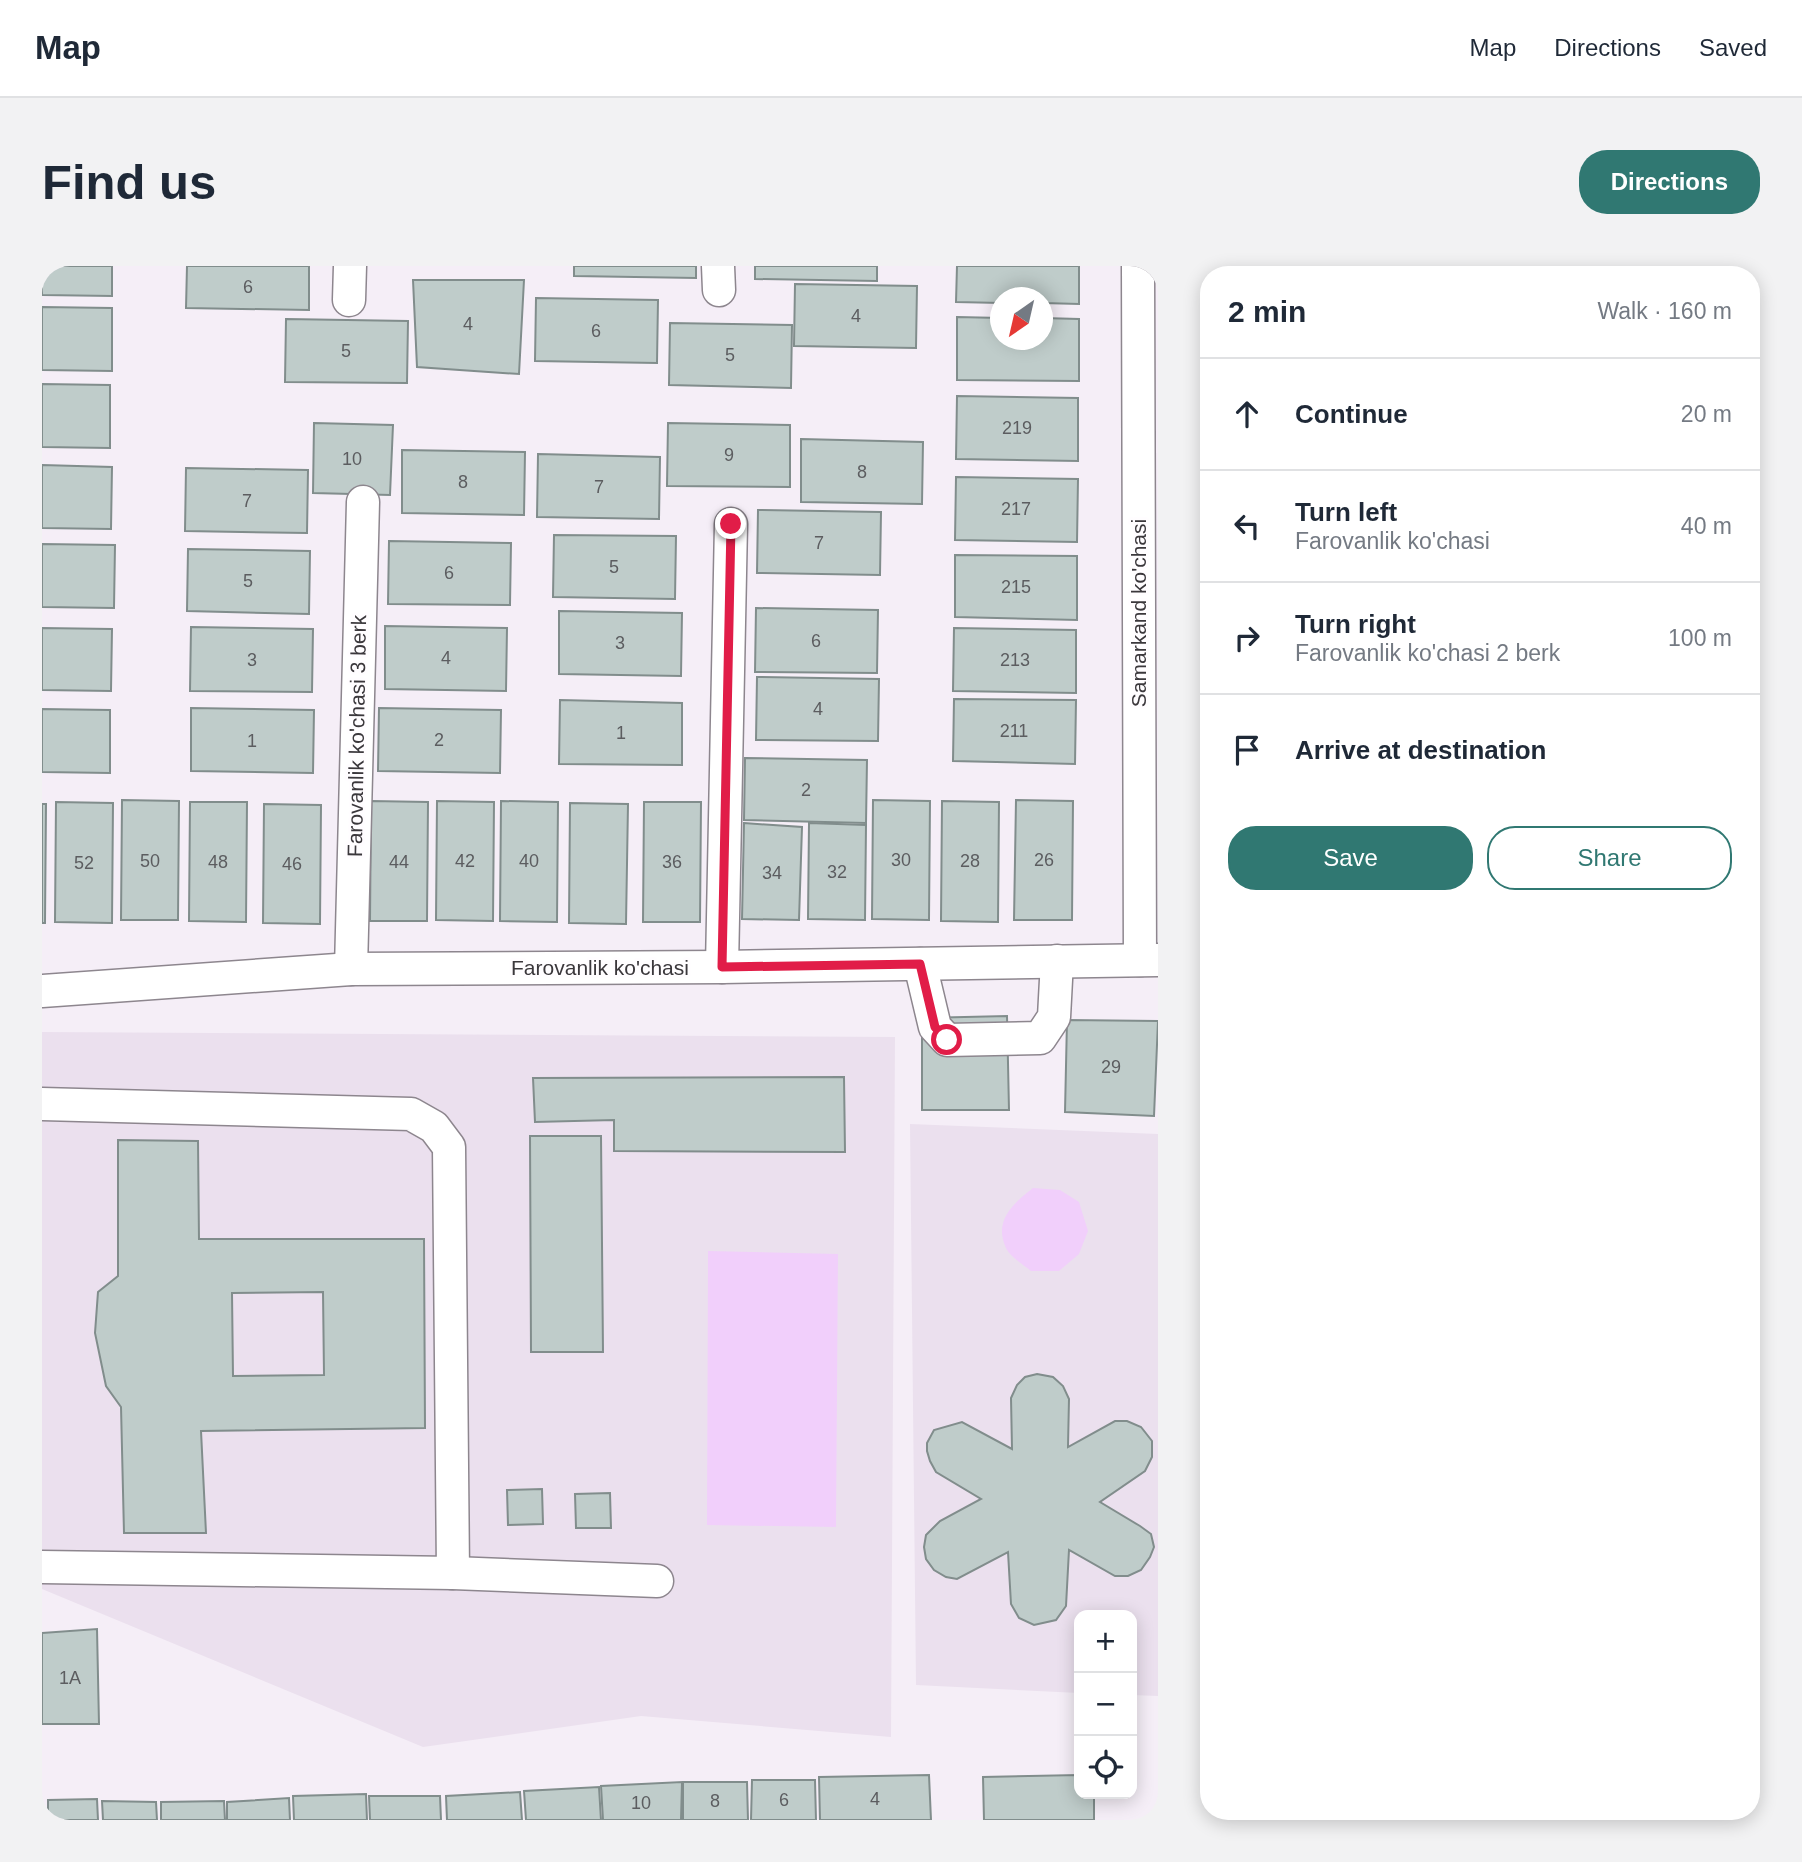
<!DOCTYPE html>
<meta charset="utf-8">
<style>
body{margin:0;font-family:Arial,sans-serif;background:#f2f2f3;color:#1f2937}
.controls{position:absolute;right:21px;bottom:21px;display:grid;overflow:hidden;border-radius:14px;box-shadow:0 4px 18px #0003}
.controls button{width:63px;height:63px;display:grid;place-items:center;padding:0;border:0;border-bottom:2px solid #e0e1e3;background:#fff;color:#1f2937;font:35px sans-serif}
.compass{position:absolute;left:948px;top:21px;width:63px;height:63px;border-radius:50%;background:#fff;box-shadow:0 4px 18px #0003;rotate:214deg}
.stop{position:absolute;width:21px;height:21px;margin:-16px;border:5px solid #e11d48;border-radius:50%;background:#fff}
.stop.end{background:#e11d48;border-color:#fff;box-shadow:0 2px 7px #0008}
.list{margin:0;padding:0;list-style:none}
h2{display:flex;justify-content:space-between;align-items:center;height:91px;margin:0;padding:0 28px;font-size:30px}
h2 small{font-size:23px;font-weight:400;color:#747a83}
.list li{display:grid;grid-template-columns:46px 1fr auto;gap:21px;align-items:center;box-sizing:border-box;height:112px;padding:0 28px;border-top:2px solid #e0e1e3}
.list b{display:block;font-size:26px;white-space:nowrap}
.list p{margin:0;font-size:23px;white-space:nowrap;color:#747a83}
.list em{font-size:23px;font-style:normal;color:#747a83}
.actions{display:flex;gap:14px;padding:21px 28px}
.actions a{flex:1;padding:16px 0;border:2px solid #307872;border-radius:28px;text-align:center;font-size:24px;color:#307872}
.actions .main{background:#307872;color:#fff}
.icon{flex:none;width:38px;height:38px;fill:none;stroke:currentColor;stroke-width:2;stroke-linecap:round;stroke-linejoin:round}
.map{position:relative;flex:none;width:1116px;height:1554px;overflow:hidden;border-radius:28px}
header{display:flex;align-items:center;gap:42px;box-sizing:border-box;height:98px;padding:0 35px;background:#fff;border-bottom:2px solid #e0e1e3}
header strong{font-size:33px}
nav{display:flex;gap:38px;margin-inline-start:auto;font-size:24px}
.intro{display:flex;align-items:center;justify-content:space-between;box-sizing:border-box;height:168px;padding:0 42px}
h1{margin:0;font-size:49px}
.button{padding:18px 32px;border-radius:28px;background:#307872;color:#fff;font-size:24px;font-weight:700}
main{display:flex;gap:42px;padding:0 42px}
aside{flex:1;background:#fff;border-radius:28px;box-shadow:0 4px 18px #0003}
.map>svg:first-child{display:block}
.built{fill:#ebe0ee}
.green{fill:#f1cffb}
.building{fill:#bfccca;stroke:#818d8c;stroke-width:2;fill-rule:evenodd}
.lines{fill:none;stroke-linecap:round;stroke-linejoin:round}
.minor-casing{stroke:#8d868e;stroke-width:35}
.minor{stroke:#fff;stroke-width:32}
.route{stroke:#e11d48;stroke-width:9}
.labels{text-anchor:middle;stroke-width:6;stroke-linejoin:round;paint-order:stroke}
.number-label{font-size:18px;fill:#5c5d60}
.street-label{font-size:21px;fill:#3b383c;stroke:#fffdff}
</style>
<header>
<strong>Map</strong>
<nav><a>Map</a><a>Directions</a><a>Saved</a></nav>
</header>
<div class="intro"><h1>Find us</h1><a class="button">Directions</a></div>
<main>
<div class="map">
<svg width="1116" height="1554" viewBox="0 0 1116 1554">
<rect width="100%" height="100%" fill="#f5eef7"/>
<g class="built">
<polygon points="0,766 853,771 849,1471 599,1450 381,1481 0,1323"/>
<polygon points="868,858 1116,868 1116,1430 1090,1429 1090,1349 1037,1349 1037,1427 874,1419"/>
</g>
<g class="green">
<path d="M991 922 1018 924 1037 936 1046 965 1037 988 1017 1005H989C981 998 968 991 964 982 951 954 972 937 991 922Z"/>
<polygon points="666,985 796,988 794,1261 665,1259"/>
</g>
<g class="building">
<polygon points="0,0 70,0 70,30 0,29"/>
<polygon points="145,0 267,0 267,44 144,42"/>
<polygon points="532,0 654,0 654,12 532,10"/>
<polygon points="713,0 835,0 835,15 713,13"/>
<polygon points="915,0 1037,0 1037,38 1001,37 1001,32 959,32 959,37 914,36"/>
<polygon points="371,14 482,14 477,108 375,101"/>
<polygon points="753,18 875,20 874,82 752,80"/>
<polygon points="494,32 616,34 615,97 493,95"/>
<polygon points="0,41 70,42 70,105 0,104"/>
<polygon points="915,51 959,52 959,74 1001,74 1001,52 1037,53 1037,115 915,114"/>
<polygon points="244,53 366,55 365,117 243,116"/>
<polygon points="628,57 750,59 749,122 627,119"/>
<polygon points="0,118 68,119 68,182 0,181"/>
<polygon points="915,130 1036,132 1036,195 914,193"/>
<polygon points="272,157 351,159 348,229 271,227"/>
<polygon points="626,157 748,159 748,221 625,220"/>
<polygon points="759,173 881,176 880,238 759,236"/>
<polygon points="360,184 483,186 482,249 360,247"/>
<polygon points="496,188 618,191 617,253 495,251"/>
<polygon points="0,199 70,201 69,263 0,262"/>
<polygon points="144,202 266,204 265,267 143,265"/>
<polygon points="914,211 1036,213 1035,276 913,274"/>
<polygon points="716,244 839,246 838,309 715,307"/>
<polygon points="512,269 634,270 633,333 511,331"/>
<polygon points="347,275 469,277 468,339 346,338"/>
<polygon points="0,278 73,279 72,342 0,341"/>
<polygon points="146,283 268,285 267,348 145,345"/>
<polygon points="913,289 1035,290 1035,354 913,351"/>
<polygon points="714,342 836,344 835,407 713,406"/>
<polygon points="517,345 640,347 639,410 517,408"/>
<polygon points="343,360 465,362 464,425 343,423"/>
<polygon points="149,361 271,363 270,426 148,425"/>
<polygon points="0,362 70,363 69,425 0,424"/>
<polygon points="912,362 1034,364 1034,427 911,425"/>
<polygon points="715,411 837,413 836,475 714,474"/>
<polygon points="912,433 1034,434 1033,498 911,495"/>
<polygon points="518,434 640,437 640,499 517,498"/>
<polygon points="149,442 272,444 271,507 149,505"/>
<polygon points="337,442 459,444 458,507 336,505"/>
<polygon points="0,443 68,444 68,507 0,506"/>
<polygon points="703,492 825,494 824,557 702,554"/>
<polygon points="80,534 137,535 136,654 79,654"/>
<polygon points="831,534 888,535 887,654 830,653"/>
<polygon points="974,534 1031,535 1030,654 972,654"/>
<polygon points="329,535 386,536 385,655 328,655"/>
<polygon points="395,535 452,536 451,655 394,654"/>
<polygon points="459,535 516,536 515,656 458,655"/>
<polygon points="900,535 957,536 956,656 899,655"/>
<polygon points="14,536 71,537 70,657 13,656"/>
<polygon points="148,536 205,536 204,656 147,655"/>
<polygon points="602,536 659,536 658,656 601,656"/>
<polygon points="528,537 586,538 584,658 527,657"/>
<polygon points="0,538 4,538 3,657 0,657"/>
<polygon points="222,538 279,539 278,658 221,657"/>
<polygon points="702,557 760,561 757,654 700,653"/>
<polygon points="767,557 824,559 823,654 766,653"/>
<polygon points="965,750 967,844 880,844 880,752"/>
<polygon points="1025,754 1116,755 1112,850 1023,846"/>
<polygon points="802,811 803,886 572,885 572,854 493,856 491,812"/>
<polygon points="488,870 559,870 561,1086 489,1086"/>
<path d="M76 874 156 875 157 973H382L383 1162 159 1165 164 1267H82L79 1141 64 1120 53 1067 56 1026 76 1010ZM281 1026 282 1109 191 1110 190 1027Z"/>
<polygon points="995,1108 1011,1111 1021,1120 1027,1133 1026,1181 1073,1155 1085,1155 1099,1161 1110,1175 1110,1191 1103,1205 1058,1236 1098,1260 1109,1268 1112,1281 1108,1291 1099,1304 1086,1310 1073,1310 1027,1284 1024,1340 1014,1354 992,1359 977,1352 969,1338 966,1286 915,1313 904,1311 892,1304 884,1293 882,1281 884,1269 898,1255 939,1233 894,1206 888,1195 885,1185 885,1177 892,1164 920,1156 970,1183 969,1132 975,1119 983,1111"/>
<polygon points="500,1223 501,1258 466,1259 465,1224"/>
<polygon points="568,1227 569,1262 534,1262 533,1228"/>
<polygon points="55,1363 57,1458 0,1458 0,1367"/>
<polygon points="887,1509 889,1554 778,1554 777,1511"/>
<polygon points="1037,1509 1037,1528 1052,1528 1052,1554 942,1554 941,1511"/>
<polygon points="710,1514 773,1514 774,1554 709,1554"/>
<polygon points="640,1516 639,1554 561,1554 559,1520"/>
<polygon points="641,1516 705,1516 706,1554 641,1554"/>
<polygon points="557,1521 559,1554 484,1554 482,1525"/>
<polygon points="478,1526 480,1554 405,1554 404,1530"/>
<polygon points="324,1528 325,1554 252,1554 251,1530"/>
<polygon points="327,1530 398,1530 399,1554 328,1554"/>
<polygon points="247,1532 248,1554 185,1554 185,1536"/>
<polygon points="55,1533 56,1554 6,1554 6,1534"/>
<polygon points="60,1535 114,1536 115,1554 61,1554"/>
<polygon points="182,1535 183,1554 119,1554 119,1536"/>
</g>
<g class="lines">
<g class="minor-casing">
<g id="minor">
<polyline points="676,0 677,24"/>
<polyline points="1096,0 1098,694"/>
<polyline points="307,34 308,0"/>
<polyline points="878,698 893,761 905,774 998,772 1012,751 1015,695"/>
<polyline points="680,701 689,258"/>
<polyline points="309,703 321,236"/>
<polyline points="0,725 309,703 680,701 1116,694"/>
<polyline points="0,838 369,848 392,861 407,881 411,1307 0,1301"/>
<polyline points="411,1307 615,1315"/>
</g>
</g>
<use href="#minor" class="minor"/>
</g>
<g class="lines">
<polyline class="route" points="689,258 680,701 878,698 893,761 905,774"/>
</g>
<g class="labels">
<g class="number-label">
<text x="206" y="27">6</text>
<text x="814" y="56">4</text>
<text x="426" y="64">4</text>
<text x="554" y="71">6</text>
<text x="304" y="91">5</text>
<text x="688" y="95">5</text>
<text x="975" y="168">219</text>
<text x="687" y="195">9</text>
<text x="310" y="199">10</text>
<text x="820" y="212">8</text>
<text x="421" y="222">8</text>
<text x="557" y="227">7</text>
<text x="205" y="241">7</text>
<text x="974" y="249">217</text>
<text x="777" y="283">7</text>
<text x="572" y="307">5</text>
<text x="407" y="313">6</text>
<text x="206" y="321">5</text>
<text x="974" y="327">215</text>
<text x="774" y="381">6</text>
<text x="578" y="383">3</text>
<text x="404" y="398">4</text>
<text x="210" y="400">3</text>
<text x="973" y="400">213</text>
<text x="776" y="449">4</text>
<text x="972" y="471">211</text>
<text x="579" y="473">1</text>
<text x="397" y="480">2</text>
<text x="210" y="481">1</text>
<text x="764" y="530">2</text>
<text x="859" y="600">30</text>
<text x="1002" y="600">26</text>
<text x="108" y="601">50</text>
<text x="423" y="601">42</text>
<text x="487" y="601">40</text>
<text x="928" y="601">28</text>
<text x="176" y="602">48</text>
<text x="357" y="602">44</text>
<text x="630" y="602">36</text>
<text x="42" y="603">52</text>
<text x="250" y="604">46</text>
<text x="795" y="612">32</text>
<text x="730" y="613">34</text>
<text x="1069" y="807">29</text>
<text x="28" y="1418">1А</text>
<text x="833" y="1539">4</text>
<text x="742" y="1540">6</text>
<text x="673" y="1541">8</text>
<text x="599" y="1543">10</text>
</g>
<g class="street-label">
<text transform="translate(1097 347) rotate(-90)" y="7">Samarkand ko'chasi</text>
<text transform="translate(315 470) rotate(-89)" y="7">Farovanlik ko'chasi 3 berk</text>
<text x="558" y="709">Farovanlik ko'chasi</text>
</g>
</g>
</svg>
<div class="controls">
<button>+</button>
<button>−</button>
<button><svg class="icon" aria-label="locate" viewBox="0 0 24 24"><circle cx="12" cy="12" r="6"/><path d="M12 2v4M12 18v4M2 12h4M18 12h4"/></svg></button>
</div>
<svg class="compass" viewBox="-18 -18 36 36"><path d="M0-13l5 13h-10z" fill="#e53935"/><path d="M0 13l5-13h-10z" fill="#747a83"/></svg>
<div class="stop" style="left:905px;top:774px"></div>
<div class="stop end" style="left:689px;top:258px"></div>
</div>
<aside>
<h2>2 min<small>Walk · 160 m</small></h2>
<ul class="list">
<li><svg class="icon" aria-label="ahead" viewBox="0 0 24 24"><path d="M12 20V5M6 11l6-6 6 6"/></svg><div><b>Continue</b></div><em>20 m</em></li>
<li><svg class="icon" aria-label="left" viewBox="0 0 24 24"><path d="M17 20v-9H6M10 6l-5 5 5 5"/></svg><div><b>Turn left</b><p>Farovanlik ko'chasi</p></div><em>40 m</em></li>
<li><svg class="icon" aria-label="right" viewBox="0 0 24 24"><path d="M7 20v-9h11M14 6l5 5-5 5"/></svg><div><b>Turn right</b><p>Farovanlik ko'chasi 2 berk</p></div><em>100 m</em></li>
<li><svg class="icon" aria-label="arrive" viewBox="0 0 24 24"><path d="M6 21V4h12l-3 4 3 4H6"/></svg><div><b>Arrive at destination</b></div></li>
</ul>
<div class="actions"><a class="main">Save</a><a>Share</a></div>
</aside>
</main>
